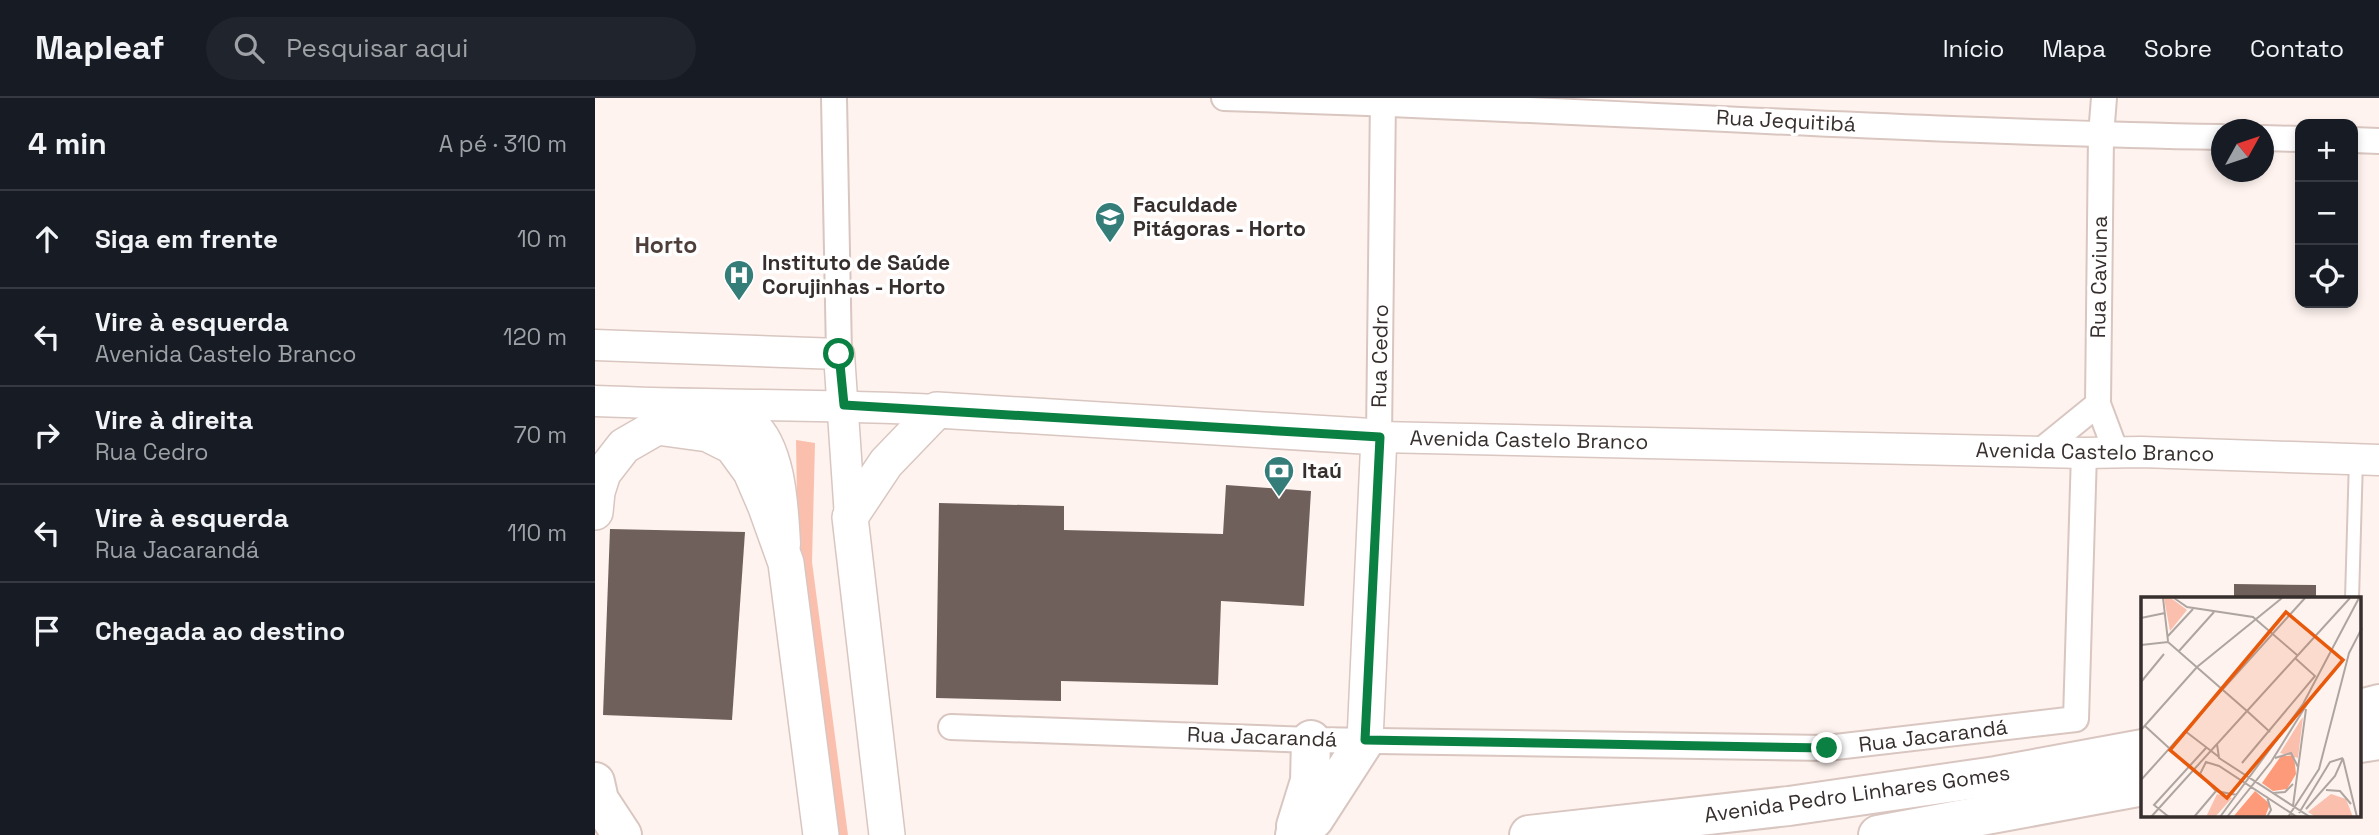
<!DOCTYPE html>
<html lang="pt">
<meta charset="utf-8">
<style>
body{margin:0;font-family:"Space Grotesk",sans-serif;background:#20242c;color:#f1f3f6}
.controls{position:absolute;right:21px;top:21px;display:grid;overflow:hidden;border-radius:14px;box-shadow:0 4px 10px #0003}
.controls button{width:63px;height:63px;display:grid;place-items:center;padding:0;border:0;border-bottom:2px solid #363941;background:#171b24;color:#f1f3f6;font:35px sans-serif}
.compass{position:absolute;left:1616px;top:21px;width:63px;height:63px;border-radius:50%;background:#171b24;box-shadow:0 4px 10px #0003;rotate:50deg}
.stop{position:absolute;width:21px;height:21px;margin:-16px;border:5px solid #0b8043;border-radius:50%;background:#fff}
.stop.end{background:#0b8043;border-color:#fff;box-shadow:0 2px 7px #0008}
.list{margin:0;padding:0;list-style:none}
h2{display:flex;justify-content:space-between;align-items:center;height:91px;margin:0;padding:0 28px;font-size:30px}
h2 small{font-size:23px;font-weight:400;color:#9ea1a6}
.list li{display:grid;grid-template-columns:46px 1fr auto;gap:21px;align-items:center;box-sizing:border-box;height:98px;padding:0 28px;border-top:2px solid #363941}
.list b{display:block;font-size:26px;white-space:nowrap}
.list p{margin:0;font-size:23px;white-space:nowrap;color:#9ea1a6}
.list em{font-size:23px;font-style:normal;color:#9ea1a6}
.icon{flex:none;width:38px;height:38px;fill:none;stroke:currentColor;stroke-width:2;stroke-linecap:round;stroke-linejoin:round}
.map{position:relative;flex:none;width:1784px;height:737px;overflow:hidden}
header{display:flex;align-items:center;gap:42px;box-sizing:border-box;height:98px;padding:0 35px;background:#171b24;border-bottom:2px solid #363941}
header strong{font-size:33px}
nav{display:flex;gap:38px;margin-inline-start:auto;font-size:24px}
.search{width:490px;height:63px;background:#20242c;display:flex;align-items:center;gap:18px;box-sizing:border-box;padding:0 24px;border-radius:38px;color:#9ea1a6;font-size:26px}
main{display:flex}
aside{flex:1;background:#171b24}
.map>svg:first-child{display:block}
.green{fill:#fac0ad}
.building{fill:#70605b}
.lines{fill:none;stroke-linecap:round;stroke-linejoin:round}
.service-casing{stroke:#d9c6c0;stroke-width:16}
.minor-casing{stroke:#d9c6c0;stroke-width:28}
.tertiary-casing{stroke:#d9c6c0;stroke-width:33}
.secondary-casing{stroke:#d9c6c0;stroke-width:38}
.trunk-casing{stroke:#d9c6c0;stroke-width:42}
.service{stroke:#fff;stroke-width:12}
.minor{stroke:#fff;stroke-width:24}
.tertiary{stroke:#fff;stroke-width:30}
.secondary{stroke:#fff;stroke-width:35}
.trunk{stroke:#fff;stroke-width:38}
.route{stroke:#0b8043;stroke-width:9}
.labels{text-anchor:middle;stroke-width:7;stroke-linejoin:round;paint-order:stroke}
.street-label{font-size:21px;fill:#362f2d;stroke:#fff}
.poi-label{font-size:21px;font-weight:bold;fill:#362f2d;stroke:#fff;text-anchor:start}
.neighbourhood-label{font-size:23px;font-weight:bold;fill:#4e3f3a;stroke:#fff}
.inset-road{fill:none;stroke:#aea5a1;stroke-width:2}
.view{fill:#e8590c;fill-opacity:0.15;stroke:#e8590c;stroke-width:3.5}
.inset-edge{fill:none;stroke:#362f2d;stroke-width:3.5}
</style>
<header>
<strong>Mapleaf</strong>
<div class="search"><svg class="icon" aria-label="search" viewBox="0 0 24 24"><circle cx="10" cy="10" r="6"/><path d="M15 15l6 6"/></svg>Pesquisar aqui</div>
<nav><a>Início</a><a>Mapa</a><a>Sobre</a><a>Contato</a></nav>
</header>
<main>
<aside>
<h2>4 min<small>A pé · 310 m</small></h2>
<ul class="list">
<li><svg class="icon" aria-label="ahead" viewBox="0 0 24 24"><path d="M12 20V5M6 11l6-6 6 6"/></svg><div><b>Siga em frente</b></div><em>10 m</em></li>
<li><svg class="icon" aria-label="left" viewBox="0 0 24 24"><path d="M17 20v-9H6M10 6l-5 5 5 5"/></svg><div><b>Vire à esquerda</b><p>Avenida Castelo Branco</p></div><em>120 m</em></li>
<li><svg class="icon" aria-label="right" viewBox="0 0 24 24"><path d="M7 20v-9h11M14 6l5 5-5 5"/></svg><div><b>Vire à direita</b><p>Rua Cedro</p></div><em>70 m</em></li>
<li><svg class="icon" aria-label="left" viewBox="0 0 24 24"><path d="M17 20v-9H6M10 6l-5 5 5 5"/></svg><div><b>Vire à esquerda</b><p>Rua Jacarandá</p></div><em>110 m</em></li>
<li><svg class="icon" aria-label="arrive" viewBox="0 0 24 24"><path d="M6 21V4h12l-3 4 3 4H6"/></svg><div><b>Chegada ao destino</b></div></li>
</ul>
</aside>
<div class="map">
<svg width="1784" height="737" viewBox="0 0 1784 737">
<rect width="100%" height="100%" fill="#fef3ef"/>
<polygon class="green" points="201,342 220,345 217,464 253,737 238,737 203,463"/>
<g class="building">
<polygon points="631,387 716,393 709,508 626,503 623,587 466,583 466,603 341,600 344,405 469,408 469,432 628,436"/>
<polygon points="15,431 150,434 137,622 8,617"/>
<polygon points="1639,486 1721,487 1721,501 1639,501"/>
</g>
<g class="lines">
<g class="service-casing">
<polyline id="service" points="1757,501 1761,361"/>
</g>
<g class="minor-casing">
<g id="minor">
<polyline points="239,0 244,256"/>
<path d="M629 0C961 10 1294 33 1626 39"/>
<polyline points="1509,0 1506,37 1503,306 1521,354"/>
<polyline points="1668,40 1705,41"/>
<polyline points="1758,42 1784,43"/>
<polyline points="784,339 788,0"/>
<polyline points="1444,354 1503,306"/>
<polyline points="356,629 716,642 1232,650 1481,621 1489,355"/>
</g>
</g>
<g class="tertiary-casing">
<g id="tertiary">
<polyline points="0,247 244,256 255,419"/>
<path d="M0 303C114 308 228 306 342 312"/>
<path d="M124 314C133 317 148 318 155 323 186 346 188 411 190 446"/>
<polyline points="784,339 1489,355 1546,354 1784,362"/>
</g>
</g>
<g class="secondary-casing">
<g id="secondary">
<polyline points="0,414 2,394 8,375 29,348 62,329 113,336 137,348 156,374 171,409 191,465 226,737"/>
<polyline points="292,737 255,419 291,365 342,312 784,339 770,642"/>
</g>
</g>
<g class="trunk-casing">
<g id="trunk">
<polyline points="1765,611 1784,606"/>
<polyline points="1765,645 1784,642"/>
<polyline points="0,684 4,702 27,737"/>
<polyline points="701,728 715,683 716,642"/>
<polyline points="700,737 719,721 770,642"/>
<polyline points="934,737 1194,708 1401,678 1548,651"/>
<polyline points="1283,737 1548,688"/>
</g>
</g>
<use href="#service" class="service"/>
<use href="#minor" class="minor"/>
<use href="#tertiary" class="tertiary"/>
<use href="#secondary" class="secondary"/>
<use href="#trunk" class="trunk"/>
</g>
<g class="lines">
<polyline class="route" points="244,256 249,307 785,339 770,642 1232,650"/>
</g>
<defs>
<g id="university-pin" transform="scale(1.575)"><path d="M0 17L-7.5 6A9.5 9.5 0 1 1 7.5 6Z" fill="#357d78" stroke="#fff"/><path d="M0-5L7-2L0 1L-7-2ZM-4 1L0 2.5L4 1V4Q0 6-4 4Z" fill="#fff"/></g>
<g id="hospital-pin" transform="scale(1.575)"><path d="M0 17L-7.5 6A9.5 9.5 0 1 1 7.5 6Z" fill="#357d78" stroke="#fff"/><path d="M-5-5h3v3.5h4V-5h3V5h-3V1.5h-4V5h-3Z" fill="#fff"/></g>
<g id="bank-pin" transform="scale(1.575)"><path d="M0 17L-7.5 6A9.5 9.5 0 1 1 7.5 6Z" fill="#357d78" stroke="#fff"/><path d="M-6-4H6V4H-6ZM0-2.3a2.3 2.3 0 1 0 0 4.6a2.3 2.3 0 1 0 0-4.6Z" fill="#fff"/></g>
</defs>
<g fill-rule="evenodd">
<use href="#university-pin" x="515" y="119"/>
<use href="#hospital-pin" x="144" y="177"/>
<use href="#bank-pin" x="684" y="373"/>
</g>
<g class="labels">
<g class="street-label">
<text transform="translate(1191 23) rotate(3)" y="7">Rua Jequitibá</text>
<text transform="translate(1504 179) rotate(-89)" y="7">Rua Caviuna</text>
<text transform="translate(785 258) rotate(-89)" y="7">Rua Cedro</text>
<text transform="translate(934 342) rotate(1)" y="7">Avenida Castelo Branco</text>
<text transform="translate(1500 354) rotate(1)" y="7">Avenida Castelo Branco</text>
<text transform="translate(1338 638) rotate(-7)" y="7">Rua Jacarandá</text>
<text transform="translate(667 639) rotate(2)" y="7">Rua Jacarandá</text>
<text transform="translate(1262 696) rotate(-8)" y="7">Avenida Pedro Linhares Gomes</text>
</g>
<g class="poi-label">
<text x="538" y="114">Faculdade<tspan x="538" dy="24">Pitágoras - Horto</tspan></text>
<text x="167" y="172">Instituto de Saúde<tspan x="167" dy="24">Corujinhas - Horto</tspan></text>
<text x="707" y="380">Itaú</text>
</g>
<g class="neighbourhood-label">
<text x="71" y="155">Horto</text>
</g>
</g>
<g transform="translate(1546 499)">
<rect width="220" height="220" fill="#fef3ef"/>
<path d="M23 1H30L46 13 29 34ZM162 120 157 161 139 156 159 124ZM76 197 91 201 74 220H65ZM190 197 205 202 212 220H175L167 215Z" fill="#fac0ad"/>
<path d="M140 159H153L155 177 146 192 132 194 121 186ZM114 194 129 207 124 220H92Z" fill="#fc9a7a"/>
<path class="inset-road" d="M22 1 27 44M33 1 46 10 112 20 156 58M0 21 24 16M27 39 52 12M0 48 27 45 106 114 209 1M38 54 73 15M0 85 23 57M4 129 28 151M0 133 56 70 141 1M44 134 78 160M129 135 106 114 76 147 78 161 169 220M134 161 150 156 157 170M202 162 216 220M101 166 174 79 154 61M0 183 164 1M185 193 199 194 210 207M75 194 59 177 65 165 78 169 156 220M75 194 96 198M132 196 144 195 152 187M152 209 165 112M165 212 194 179 202 161M158 216 189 165 202 161M10 220 76 147M28 220 13 208 65 151M53 220 75 194M79 220 162 107 218 1M86 220 130 165 171 99M126 220 130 213 126 200M147 220 178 172 208 56 221 31"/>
<path class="view" d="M145 15 202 63 86 201 29 153Z"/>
<rect width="220" height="220" class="inset-edge"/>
</g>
</svg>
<div class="controls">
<button>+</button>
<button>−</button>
<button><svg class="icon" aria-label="locate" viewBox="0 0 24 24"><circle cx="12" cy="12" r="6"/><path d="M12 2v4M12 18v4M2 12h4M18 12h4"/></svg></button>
</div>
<svg class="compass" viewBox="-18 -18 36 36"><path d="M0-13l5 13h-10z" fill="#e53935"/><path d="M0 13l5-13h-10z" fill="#9ea1a6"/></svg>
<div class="stop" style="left:244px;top:256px"></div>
<div class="stop end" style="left:1232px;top:650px"></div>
</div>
</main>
